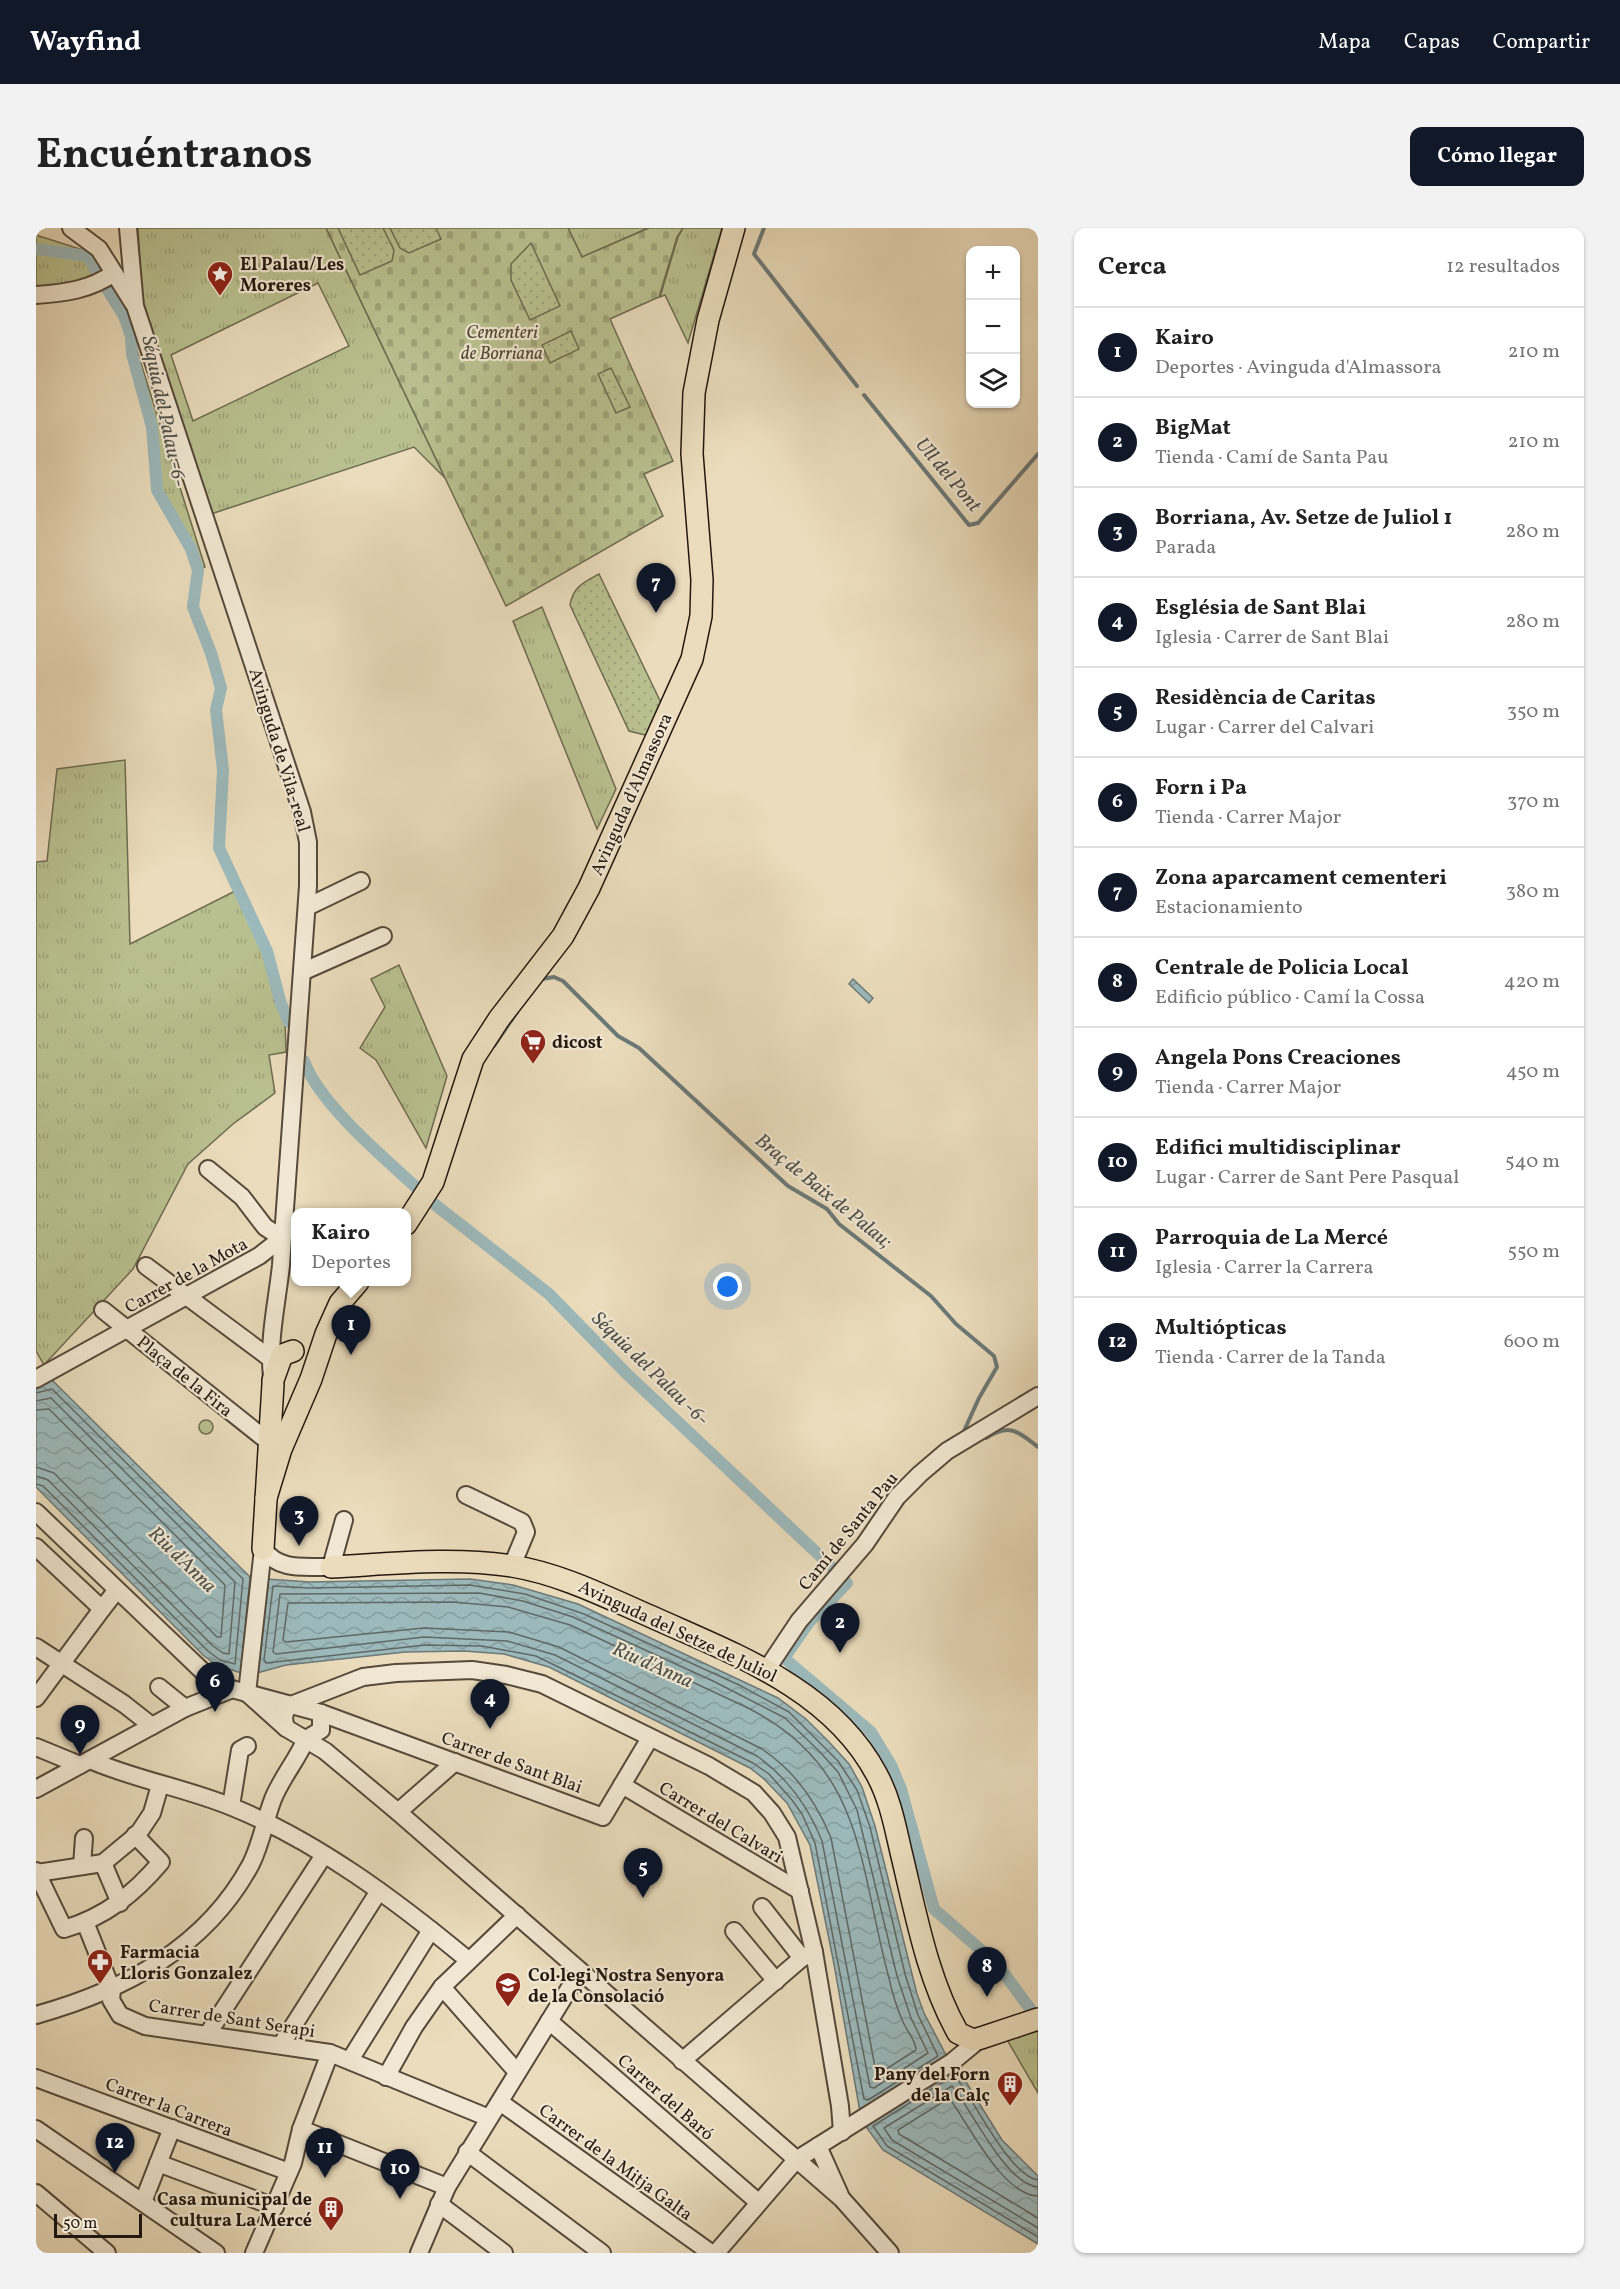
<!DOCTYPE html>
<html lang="es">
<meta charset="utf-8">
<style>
body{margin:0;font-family:Vollkorn,serif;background:#f2f2f2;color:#222}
.controls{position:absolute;right:18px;top:18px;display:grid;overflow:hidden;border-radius:12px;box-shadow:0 2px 4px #0004}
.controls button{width:54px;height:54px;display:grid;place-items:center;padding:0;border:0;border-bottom:2px solid #e0e0e0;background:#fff;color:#222;font:30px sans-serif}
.scale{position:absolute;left:18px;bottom:15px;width:88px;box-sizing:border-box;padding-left:6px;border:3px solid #241910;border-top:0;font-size:16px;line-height:21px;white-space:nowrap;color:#241910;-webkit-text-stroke:4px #f1e8d3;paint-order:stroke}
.you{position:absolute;left:692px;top:1059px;width:21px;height:21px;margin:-15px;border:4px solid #fff;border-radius:50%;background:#1a73e8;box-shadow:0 0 0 9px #1a73e833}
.badge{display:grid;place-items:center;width:39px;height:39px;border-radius:50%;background:#111827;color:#fff;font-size:20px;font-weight:700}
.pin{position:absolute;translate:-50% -50px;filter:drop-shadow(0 2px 3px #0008)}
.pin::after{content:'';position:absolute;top:32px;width:21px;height:18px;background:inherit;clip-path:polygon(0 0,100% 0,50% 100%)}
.popup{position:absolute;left:255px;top:980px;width:120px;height:78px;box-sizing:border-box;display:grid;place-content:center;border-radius:12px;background:#fff;filter:drop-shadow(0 2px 4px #0005);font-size:20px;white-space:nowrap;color:#767676}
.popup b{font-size:22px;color:#222}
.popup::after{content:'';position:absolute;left:50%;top:100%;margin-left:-12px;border:12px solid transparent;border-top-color:#fff}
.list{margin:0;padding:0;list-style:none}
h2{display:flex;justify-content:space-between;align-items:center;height:78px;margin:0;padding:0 24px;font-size:26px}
h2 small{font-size:20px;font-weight:400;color:#767676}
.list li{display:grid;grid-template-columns:39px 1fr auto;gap:18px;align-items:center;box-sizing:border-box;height:90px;padding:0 24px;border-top:2px solid #e0e0e0}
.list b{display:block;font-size:22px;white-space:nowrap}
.list p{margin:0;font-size:20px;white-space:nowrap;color:#767676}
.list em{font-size:20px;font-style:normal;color:#767676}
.icon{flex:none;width:33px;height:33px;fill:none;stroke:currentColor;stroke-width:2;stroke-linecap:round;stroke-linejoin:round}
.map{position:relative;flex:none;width:1002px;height:2025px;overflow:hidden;border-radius:12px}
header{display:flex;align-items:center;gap:36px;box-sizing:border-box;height:84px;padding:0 30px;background:#111827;color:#fff}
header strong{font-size:28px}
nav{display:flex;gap:33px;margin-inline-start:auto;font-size:21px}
.intro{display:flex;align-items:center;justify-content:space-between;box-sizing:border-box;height:144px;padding:0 36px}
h1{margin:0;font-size:42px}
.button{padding:15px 27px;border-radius:12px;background:#111827;color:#fff;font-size:21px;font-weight:700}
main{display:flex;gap:36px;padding:0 36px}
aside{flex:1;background:#fff;border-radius:12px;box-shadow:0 2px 4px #0004}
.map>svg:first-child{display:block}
.grass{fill:url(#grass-tufts);stroke:#6e6c50;stroke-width:1.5;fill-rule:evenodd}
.cemetery{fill:url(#cemetery-stones);stroke:#6e6c50;stroke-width:1.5}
.park{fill:url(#park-crowns);stroke:#6e6c50;stroke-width:1.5}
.garden{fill:url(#garden-dots);stroke:#6e6c50;stroke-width:1.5}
.water{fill:url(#water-waves);stroke:#6c7977;stroke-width:1.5}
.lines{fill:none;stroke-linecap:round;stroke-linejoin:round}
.shore{stroke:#606966;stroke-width:1.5}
.stream{stroke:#6c7977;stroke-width:4}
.canal{stroke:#9cb9bb;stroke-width:12}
.minor-casing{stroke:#564a3b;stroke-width:20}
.major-casing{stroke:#241910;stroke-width:24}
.minor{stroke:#f1e8d3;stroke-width:16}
.major{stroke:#eadcbc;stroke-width:21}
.labels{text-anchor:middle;stroke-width:4.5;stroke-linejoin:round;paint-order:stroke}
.poi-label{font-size:18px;font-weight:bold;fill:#241910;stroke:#f1e8d3;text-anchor:start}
.park-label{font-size:18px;font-style:italic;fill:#514b36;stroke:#f1e8d3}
.street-label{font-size:18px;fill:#241910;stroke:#f1e8d3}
.water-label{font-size:20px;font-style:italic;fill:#4e514c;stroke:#f1e8d3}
</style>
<header>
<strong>Wayfind</strong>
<nav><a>Mapa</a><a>Capas</a><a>Compartir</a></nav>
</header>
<div class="intro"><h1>Encuéntranos</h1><a class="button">Cómo llegar</a></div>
<main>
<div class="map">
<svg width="1002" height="2025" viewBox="0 0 1002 2025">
<defs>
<pattern id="grass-tufts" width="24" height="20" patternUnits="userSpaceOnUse" patternTransform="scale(1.5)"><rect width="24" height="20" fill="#b9c08f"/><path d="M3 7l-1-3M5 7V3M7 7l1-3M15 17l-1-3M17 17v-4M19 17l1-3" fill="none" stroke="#9fa47a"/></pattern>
<pattern id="cemetery-stones" width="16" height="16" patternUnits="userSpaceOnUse" patternTransform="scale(1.5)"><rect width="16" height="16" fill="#b9c08f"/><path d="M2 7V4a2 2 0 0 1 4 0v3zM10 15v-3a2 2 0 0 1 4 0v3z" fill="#9fa47a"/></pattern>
<pattern id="park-crowns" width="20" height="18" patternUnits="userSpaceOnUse" patternTransform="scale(1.5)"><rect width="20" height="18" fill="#b9c08f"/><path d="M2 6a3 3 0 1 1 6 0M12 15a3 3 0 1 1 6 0" fill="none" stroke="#9fa47a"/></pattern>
<pattern id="garden-dots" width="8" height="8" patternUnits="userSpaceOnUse" patternTransform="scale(1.5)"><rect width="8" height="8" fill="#b9c08f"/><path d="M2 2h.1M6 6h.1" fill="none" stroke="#9fa47a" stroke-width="1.8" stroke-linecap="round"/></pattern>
<pattern id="water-waves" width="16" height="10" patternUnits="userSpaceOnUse" patternTransform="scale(1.5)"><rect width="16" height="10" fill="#9cb9bb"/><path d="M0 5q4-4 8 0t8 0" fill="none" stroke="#869ea0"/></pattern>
</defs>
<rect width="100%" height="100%" fill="#eadcbc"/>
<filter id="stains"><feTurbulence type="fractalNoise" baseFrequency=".00333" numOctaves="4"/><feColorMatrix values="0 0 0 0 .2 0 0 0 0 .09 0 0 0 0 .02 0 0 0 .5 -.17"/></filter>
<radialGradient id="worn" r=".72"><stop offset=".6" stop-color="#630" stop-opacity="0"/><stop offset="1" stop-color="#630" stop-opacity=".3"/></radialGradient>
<g class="grass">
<path d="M102 0H290L409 250 378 219 175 286 107 85ZM282 55 313 118 157 193 135 127Z"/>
<polygon points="532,0 612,0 546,29"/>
<polygon points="647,0 686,0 652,115 629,67 624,69 642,9"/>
<polygon points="0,7 53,24 69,47 54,54 0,62"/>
<polygon points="95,108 96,107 169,339 162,341 156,321 122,261 116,199 97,125"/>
<polygon points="506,379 580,561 561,601 477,393"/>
<polygon points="89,532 94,716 201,662 236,737 249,792 250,824 233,827 239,865 197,896 152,936 97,1041 8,1137 0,1123 0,634 11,633 21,541"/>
<polygon points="363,737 411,848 390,920 340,832 324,820 349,779 335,751"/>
<polygon points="1002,1799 1002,1865 970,1810"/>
</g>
<polygon class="cemetery" points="290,0 532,0 546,29 613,0 647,0 641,9 623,69 574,91 637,233 608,246 627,288 470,378"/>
<circle class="park" cx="170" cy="1199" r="7"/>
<g class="garden">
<polygon points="302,0 347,0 358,22 356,33 324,47"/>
<polygon points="354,0 400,0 405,11 373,25 364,20"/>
<polygon points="495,15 524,78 494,92 475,52 475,36"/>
<polygon points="535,103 543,121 514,135 506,117"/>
<polygon points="575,140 594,179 580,185 562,146"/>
<path d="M563 346 628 481 617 505 609 507 593 503 534 377C537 359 548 354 563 346Z"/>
</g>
<g class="water">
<polygon points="817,751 837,770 833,775 813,756"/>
<polygon points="16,1152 214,1349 205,1445 181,1437 168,1428 0,1259 0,1160"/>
<polygon points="230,1351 274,1354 434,1351 477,1357 542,1376 742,1470 770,1491 794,1515 813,1536 826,1559 839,1598 881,1766 888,1785 911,1829 824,1884 798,1736 774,1617 751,1575 728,1551 714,1540 513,1439 468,1426 428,1423 369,1424 250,1437 221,1445"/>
<polygon points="920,1838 966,1912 1002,1948 1002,2016 847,1922 828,1896"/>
</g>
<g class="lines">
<g class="shore">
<polyline points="0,1165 16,1161 207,1351 199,1436 184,1432 172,1423 7,1258 0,1256"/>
<polyline points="0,1173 15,1170 199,1354 193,1426 187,1425 177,1418 12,1252 0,1248"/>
<polyline points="0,1182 13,1181 189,1357 185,1409 181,1409 18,1245 0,1239"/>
<polygon points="237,1358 274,1360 434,1357 489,1366 548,1386 703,1457 753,1484 802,1533 821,1562 834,1599 869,1746 882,1787 902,1828 832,1872 828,1871 779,1615 766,1586 756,1572 733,1546 717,1535 500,1428 446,1418 389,1417 230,1435 228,1432"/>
<path d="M443 1365 487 1373 537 1389 677 1453 749 1490 784 1524 802 1544 821 1582 861 1748 875 1790 892 1825 838 1860 834 1859 786 1613C772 1578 752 1550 721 1528L519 1427 471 1413 388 1409 240 1426 237 1424 244 1366Z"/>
<path d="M417 1374 472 1379 534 1397 710 1479C830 1539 822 1637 853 1750 856 1765 861 1780 867 1794 871 1803 880 1813 880 1822L844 1845 840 1844 795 1610C780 1573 759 1543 726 1521L523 1419 473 1404 388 1400 250 1414 247 1412 252 1375Z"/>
<path d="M1002 1952C973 1948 937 1869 918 1847L837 1898 851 1918 1002 2009"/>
<path d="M1002 1959C970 1957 935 1880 916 1858L848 1900 856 1912 1002 2000"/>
<path d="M1002 1968C966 1967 933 1896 913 1870L862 1902 863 1906 1002 1990"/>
</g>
<g class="stream">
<polyline points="728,0 718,26 821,158"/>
<polyline points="828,167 933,297 942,295 1002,226"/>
<polyline points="506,751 518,749 527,753 582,808 603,820 752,958 791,981 803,996 895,1068 920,1096 958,1128 961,1139 943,1170 928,1203"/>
<polyline points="458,818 481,784"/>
<path d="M950 1210C974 1195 981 1203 1002 1219"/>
</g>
<g class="canal">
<polyline points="0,21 52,28 62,47"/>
<polyline points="70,59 88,88 95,108 96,126 116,199 121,262 155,321 162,342 157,379 175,425 185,460 180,482 187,542 183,620 231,723 245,776 253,794"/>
<path d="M268 833C283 875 347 929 381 960"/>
<polyline points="397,975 513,1066 591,1146 799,1342"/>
<polyline points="811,1355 773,1394 748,1430 835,1504 855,1537 865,1561 898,1681 961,1736 995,1782"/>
</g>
<g class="minor-casing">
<g id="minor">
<polyline points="35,0 63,21 97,75"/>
<path d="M92 0 99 78 266 584 272 614V658L245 1037C241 1075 232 1111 236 1149"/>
<path d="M0 67C29 65 54 62 78 45"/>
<polyline points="271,679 325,653"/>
<polyline points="266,744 347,708"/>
<polyline points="110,1038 235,1131"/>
<polyline points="67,1082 234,1215"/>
<polyline points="0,1151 223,1028 246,1010 229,999 206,969 172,941"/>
<polyline points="430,1267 486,1294 490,1304 476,1338"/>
<polyline points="0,1284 181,1457 285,1485 567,1589 614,1510"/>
<polyline points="0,1319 66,1381 80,1363"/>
<path d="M227 1321C244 1344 269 1338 295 1339L308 1292"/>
<polyline points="0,1419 88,1476 116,1498"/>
<polyline points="731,1441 763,1393 829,1316 861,1269 884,1246 911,1223 1002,1168"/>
<polyline points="123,1459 149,1480"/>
<polyline points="211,1465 250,1500 289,1523 362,1584 806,1971 854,2025"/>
<polyline points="211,1465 227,1321"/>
<polyline points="0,1470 66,1381"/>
<path d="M250 1500C247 1490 247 1484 255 1477L327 1449 360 1445 436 1442 470 1447 506 1456 673 1538 718 1565 736 1585 751 1609 778 1724 804 1878 806 1904"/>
<polyline points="270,1511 285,1502 285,1485"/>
<polyline points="0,1519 44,1537"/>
<path d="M54 1532C100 1552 150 1560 196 1579 281 1613 362 1674 432 1732"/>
<polyline points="586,1557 764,1663"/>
<polyline points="0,1561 149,1480 194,1462"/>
<polyline points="195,1578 204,1522 211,1518"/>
<polyline points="362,1584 419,1534"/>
<polyline points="67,1635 84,1675"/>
<polyline points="46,1638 48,1610"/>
<path d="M0 1643 28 1701C69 1689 98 1666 125 1634L99 1607"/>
<polyline points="1,1645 67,1635 102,1606 116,1585 124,1557"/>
<polyline points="726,1679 766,1730"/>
<polyline points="49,1694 76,1762 75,1772 84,1787 109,1798 294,1825 453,1890"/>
<polyline points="698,1703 740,1753"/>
<polyline points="406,1759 481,1844"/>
<path d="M0 1787C89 1762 170 1720 215 1636 225 1616 229 1592 237 1571 246 1549 261 1532 270 1511"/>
<polyline points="513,1793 722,1974"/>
<polyline points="171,1807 288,1627"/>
<polyline points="245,1817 343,1663"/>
<polyline points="314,1832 395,1702"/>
<polyline points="646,1833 766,1730 778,1724"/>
<polyline points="350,1849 378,1799 406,1759 481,1687"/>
<polyline points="0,1850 253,1944"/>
<polyline points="464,1874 675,2025"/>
<polyline points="0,1901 180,2025"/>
<polyline points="265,1901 411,1959"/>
<polyline points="782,1918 804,1967"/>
<polyline points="431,1924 566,2025"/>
<polyline points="122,1935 239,1979"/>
<polyline points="0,1965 71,2025"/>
<polyline points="107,1974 136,1900"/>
<polyline points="403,1976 468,2025"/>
<polyline points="218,2025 257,1935 265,1901 294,1825"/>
<polyline points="383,2025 411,1959 544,1743"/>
<polyline points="680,2025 760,1932 916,1834 945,1810"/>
</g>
</g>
<g class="major-casing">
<g id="major">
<polyline points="370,996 397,954 437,831 463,791 527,708 553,660 656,431 665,388 666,352 656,226 658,165 672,92 698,0"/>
<polyline points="237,1152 246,1127 257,1123"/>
<polyline points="230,1270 245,1221 275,1151 290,1106 304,1075 322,1054"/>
<polyline points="227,1321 237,1156"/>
<path d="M295 1339C354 1336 416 1329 476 1338 525 1346 570 1369 616 1389 698 1426 796 1461 841 1547 854 1571 859 1598 865 1624 880 1686 891 1750 922 1805L937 1812 945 1810 1002 1791"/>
</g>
</g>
<use href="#minor" class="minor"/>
<use href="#major" class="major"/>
</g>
<defs>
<g id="sight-pin" transform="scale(1.35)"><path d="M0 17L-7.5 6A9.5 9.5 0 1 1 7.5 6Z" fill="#8f2418" stroke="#f1e8d3"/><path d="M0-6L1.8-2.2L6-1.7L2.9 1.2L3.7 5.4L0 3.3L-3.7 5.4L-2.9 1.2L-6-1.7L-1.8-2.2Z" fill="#fff"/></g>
<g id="supermarket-pin" transform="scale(1.35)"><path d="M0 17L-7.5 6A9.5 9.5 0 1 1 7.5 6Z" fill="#8f2418" stroke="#f1e8d3"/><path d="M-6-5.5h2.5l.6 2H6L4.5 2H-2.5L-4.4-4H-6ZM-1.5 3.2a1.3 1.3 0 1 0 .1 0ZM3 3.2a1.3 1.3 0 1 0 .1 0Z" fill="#fff"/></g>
<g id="pharmacy-pin" transform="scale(1.35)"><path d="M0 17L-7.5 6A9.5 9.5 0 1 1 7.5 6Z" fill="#8f2418" stroke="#f1e8d3"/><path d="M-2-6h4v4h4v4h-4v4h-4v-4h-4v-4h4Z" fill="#fff"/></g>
<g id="school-pin" transform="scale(1.35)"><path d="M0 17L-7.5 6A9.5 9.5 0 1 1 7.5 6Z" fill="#8f2418" stroke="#f1e8d3"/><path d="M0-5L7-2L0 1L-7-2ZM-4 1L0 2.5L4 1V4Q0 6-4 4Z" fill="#fff"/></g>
<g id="building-pin" transform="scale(1.35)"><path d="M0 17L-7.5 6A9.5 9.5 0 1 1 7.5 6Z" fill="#8f2418" stroke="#f1e8d3"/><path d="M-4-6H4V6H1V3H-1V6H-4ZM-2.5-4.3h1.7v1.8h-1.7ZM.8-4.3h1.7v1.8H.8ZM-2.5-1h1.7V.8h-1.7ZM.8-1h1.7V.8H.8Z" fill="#fff"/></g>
</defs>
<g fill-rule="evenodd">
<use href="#sight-pin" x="184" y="46"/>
<use href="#supermarket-pin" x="497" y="814"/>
<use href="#pharmacy-pin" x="64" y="1734"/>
<use href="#school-pin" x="472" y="1757"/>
<use href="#building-pin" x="974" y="1856"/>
<use href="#building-pin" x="295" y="1981"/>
</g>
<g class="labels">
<g class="poi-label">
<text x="204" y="42">El Palau/Les<tspan x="204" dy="21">Moreres</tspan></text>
<text x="516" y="820">dicost</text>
<text x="84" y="1730">Farmacia<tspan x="84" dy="21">Lloris Gonzalez</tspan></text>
<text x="492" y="1753">Col·legi Nostra Senyora<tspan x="492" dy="21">de la Consolació</tspan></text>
<text x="954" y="1852" text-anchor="end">Pany del Forn<tspan x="954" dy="21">de la Calç</tspan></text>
<text x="276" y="1977" text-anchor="end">Casa municipal de<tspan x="276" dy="21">cultura La Mercé</tspan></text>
</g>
<g class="park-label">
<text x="466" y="110">Cementeri<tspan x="466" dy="21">de Borriana</tspan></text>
</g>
<g class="street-label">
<text transform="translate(244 522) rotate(73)" y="6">Avinguda de Vila-real</text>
<text transform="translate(595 566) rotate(-66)" y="6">Avinguda d'Almassora</text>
<text transform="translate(150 1047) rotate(-29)" y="6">Carrer de la Mota</text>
<text transform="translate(149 1148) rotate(39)" y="6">Plaça de la Fira</text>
<text transform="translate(812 1303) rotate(-51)" y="6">Camí de Santa Pau</text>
<text transform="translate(642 1403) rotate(25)" y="6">Avinguda del Setze de Juliol</text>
<text transform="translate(476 1534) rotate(20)" y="6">Carrer de Sant Blai</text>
<text transform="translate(685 1594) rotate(31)" y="6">Carrer del Calvari</text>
<text transform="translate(196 1790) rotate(9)" y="6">Carrer de Sant Serapi</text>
<text transform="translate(630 1869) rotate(41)" y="6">Carrer del Baró</text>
<text transform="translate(133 1879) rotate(21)" y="6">Carrer la Carrera</text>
<text transform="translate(580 1934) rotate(36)" y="6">Carrer de la Mitja Galta</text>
</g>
<g class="water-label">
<text transform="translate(129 183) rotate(78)" y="7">Séquia del Palau -6-</text>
<text transform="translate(913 246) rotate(50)" y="7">Ull del Pont</text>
<text transform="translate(788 962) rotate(39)" y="7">Braç de Baix de Palau;</text>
<text transform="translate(615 1140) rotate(44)" y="7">Séquia del Palau -6-</text>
<text transform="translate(147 1331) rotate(44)" y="7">Riu d'Anna</text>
<text transform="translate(617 1436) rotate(24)" y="7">Riu d'Anna</text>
</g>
</g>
<rect width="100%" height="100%" filter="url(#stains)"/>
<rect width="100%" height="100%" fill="url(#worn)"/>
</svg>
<div class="controls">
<button>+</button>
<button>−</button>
<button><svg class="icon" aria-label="layers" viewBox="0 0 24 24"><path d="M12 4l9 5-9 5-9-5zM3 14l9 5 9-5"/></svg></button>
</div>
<div class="scale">50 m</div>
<div class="you"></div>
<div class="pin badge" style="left:315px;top:1127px">1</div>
<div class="popup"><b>Kairo</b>Deportes</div>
<div class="pin badge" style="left:804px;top:1425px">2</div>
<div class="pin badge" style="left:263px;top:1318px">3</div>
<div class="pin badge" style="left:454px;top:1501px">4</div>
<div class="pin badge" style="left:607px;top:1670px">5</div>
<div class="pin badge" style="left:179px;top:1484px">6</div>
<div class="pin badge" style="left:620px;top:385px">7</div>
<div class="pin badge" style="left:951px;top:1769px">8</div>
<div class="pin badge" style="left:44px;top:1527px">9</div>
<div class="pin badge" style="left:364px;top:1971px">10</div>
<div class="pin badge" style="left:289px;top:1950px">11</div>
<div class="pin badge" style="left:79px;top:1945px">12</div>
</div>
<aside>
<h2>Cerca<small>12 resultados</small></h2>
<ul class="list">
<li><span class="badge">1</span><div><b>Kairo</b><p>Deportes · Avinguda d'Almassora</p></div><em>210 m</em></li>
<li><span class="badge">2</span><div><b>BigMat</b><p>Tienda · Camí de Santa Pau</p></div><em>210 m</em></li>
<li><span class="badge">3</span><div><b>Borriana, Av. Setze de Juliol 1</b><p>Parada</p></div><em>280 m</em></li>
<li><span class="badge">4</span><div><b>Església de Sant Blai</b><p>Iglesia · Carrer de Sant Blai</p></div><em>280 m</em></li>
<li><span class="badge">5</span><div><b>Residència de Caritas</b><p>Lugar · Carrer del Calvari</p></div><em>350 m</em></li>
<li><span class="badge">6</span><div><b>Forn i Pa</b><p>Tienda · Carrer Major</p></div><em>370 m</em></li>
<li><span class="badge">7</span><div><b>Zona aparcament cementeri</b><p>Estacionamiento</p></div><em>380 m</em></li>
<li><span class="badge">8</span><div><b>Centrale de Policia Local</b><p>Edificio público · Camí la Cossa</p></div><em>420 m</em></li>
<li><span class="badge">9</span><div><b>Angela Pons Creaciones</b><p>Tienda · Carrer Major</p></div><em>450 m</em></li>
<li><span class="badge">10</span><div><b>Edifici multidisciplinar</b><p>Lugar · Carrer de Sant Pere Pasqual</p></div><em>540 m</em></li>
<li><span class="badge">11</span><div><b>Parroquia de La Mercé</b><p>Iglesia · Carrer la Carrera</p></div><em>550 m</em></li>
<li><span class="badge">12</span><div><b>Multiópticas</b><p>Tienda · Carrer de la Tanda</p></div><em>600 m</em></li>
</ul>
</aside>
</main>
